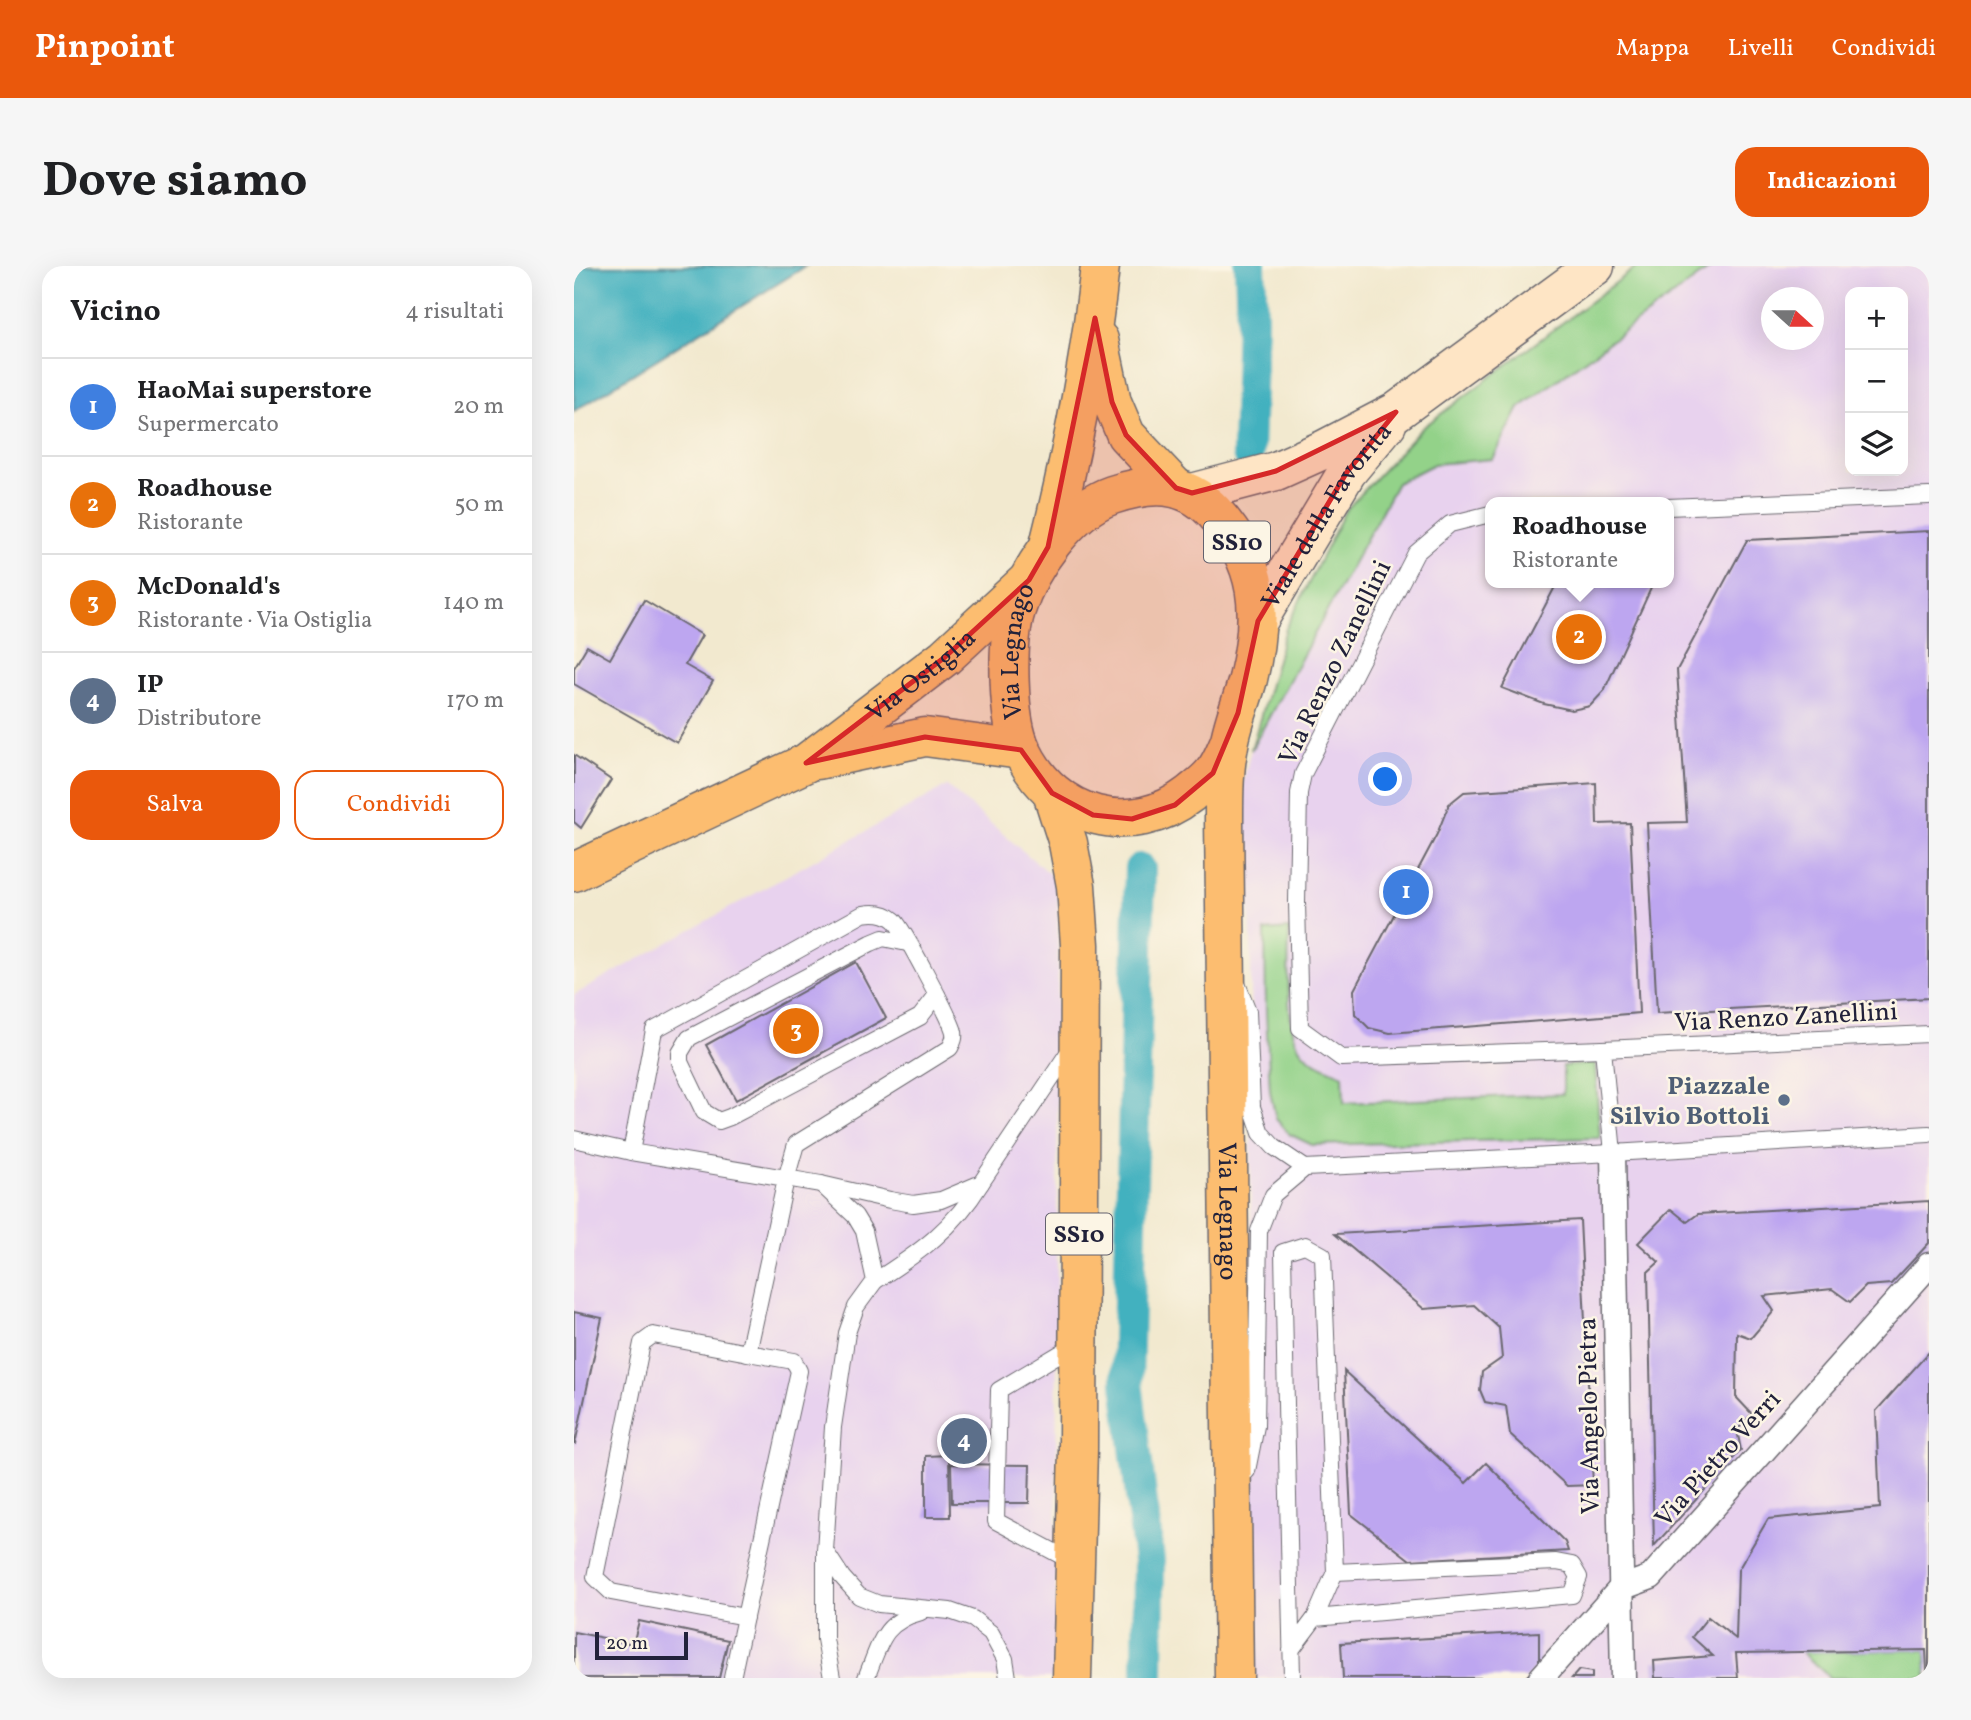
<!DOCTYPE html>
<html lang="it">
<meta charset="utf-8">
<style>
body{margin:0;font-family:Vollkorn,serif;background:#f6f6f6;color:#202124}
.controls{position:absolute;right:21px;top:21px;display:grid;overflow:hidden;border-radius:14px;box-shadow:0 7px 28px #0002}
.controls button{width:63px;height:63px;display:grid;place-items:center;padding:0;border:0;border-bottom:2px solid #e0e0e0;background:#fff;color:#202124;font:35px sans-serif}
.compass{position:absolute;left:1187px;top:21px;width:63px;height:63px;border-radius:50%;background:#fff;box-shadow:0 7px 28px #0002;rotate:111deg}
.scale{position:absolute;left:21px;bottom:18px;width:93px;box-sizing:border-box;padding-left:7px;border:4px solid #22223b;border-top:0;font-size:19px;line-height:24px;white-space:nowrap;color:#22223b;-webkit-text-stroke:5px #fcf5e5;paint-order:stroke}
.you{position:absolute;left:812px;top:514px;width:24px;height:24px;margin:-18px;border:5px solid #fff;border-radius:50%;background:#1a73e8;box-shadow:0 0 0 10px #1a73e833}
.badge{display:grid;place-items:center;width:46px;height:46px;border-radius:50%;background:#ea580c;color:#fff;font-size:23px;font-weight:700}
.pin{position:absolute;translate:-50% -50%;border:4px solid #fff;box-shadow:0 2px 7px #0006}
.popup{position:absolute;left:911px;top:231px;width:189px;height:91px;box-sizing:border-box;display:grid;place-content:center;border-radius:14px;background:#fff;filter:drop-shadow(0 2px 5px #0005);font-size:23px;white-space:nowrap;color:#757577}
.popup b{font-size:26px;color:#202124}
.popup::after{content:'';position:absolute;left:50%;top:100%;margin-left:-14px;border:14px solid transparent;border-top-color:#fff}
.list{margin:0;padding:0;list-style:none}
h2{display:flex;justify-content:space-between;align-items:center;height:91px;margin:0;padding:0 28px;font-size:30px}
h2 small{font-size:23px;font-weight:400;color:#757577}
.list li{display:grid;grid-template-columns:46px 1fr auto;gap:21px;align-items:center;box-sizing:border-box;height:98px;padding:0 28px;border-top:2px solid #e0e0e0}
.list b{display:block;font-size:26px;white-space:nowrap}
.list p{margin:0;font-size:23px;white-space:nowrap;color:#757577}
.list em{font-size:23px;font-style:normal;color:#757577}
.actions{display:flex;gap:14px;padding:21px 28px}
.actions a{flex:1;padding:16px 0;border:2px solid #ea580c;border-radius:21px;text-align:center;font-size:24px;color:#ea580c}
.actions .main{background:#ea580c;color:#fff}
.icon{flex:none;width:38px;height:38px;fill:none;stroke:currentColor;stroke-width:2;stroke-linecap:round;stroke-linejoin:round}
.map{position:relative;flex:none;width:1355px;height:1412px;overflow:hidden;border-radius:21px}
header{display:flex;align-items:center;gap:42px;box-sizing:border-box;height:98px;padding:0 35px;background:#ea580c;color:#fff}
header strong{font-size:33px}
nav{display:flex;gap:38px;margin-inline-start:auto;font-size:24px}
.intro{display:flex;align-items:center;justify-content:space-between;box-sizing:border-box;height:168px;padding:0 42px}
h1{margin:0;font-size:49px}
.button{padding:18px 32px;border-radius:21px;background:#ea580c;color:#fff;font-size:24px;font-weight:700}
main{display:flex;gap:42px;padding:0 42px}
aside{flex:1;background:#fff;border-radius:21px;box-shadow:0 7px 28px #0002}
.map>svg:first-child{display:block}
.built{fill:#e8d2ee;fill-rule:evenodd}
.green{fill:#93d289;stroke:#5a7a62;stroke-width:2}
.water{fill:#43b1bf;stroke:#326a7d;stroke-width:2}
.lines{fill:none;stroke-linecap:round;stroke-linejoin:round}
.canal{stroke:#43b1bf;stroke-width:32}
.building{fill:#bda6f0}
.service-casing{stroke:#6b686f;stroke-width:18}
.pedestrian-casing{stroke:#6b686f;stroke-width:27}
.secondary-casing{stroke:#6b686f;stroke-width:41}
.primary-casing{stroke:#6b686f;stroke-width:41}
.service{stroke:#fff;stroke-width:16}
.pedestrian{stroke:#fff;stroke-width:24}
.secondary{stroke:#fee5c5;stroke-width:38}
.primary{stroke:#fcbd6f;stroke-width:38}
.marked{fill:#d62828;fill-opacity:0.2;stroke:#d62828;stroke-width:5;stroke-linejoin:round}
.service-dot{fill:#5c6f8a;stroke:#fcf5e5;stroke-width:2.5}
.labels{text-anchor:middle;stroke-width:5;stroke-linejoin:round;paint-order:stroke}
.shield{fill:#fcf5e5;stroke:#63616e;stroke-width:2}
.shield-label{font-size:24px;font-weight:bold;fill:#22223b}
.street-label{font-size:26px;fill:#22223b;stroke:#fcf5e5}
.service-label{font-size:26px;font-weight:bold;fill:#4e5e75;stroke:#fcf5e5;text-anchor:end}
</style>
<header>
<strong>Pinpoint</strong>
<nav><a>Mappa</a><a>Livelli</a><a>Condividi</a></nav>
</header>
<div class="intro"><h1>Dove siamo</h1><a class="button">Indicazioni</a></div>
<main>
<aside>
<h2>Vicino<small>4 risultati</small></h2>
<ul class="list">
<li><span class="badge" style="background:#3f7fe0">1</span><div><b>HaoMai superstore</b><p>Supermercato</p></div><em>20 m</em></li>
<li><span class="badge" style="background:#e8710a">2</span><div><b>Roadhouse</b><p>Ristorante</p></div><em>50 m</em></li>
<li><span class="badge" style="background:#e8710a">3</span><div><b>McDonald's</b><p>Ristorante · Via Ostiglia</p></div><em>140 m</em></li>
<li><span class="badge" style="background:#5c6f8a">4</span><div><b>IP</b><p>Distributore</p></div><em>170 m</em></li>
</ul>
<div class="actions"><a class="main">Salva</a><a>Condividi</a></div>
</aside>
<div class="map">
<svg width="1355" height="1412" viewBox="0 0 1355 1412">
<rect width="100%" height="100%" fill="#fcf5e5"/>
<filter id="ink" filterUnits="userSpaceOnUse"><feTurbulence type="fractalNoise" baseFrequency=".0143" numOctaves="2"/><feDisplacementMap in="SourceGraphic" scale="14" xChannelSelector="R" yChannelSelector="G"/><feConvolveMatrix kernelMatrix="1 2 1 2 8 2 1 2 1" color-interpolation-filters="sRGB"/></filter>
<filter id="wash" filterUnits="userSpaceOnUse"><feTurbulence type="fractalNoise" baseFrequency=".00686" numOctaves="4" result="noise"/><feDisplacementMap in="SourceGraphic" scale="28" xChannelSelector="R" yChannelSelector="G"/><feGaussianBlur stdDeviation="1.57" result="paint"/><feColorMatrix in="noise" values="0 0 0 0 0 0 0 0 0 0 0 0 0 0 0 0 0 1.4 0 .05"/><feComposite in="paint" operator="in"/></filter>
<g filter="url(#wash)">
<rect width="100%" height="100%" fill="#f2e9cf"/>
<g class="built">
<path d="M1064 0H1355V1412H677V666L667 525 677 484 712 362 847 163ZM1276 26H1329V205H1276ZM1198 32H1240V74H1198ZM916 236H1094V317H916Z"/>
<polygon points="373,520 484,615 482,1371 479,1412 0,1412 0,729"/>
</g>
<g class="green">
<polygon points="1064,0 1139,0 945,142 919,193 860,198 823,217 677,484 712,362 771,245 847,163"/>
<path d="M715 663C715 691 710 763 727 784 737 797 754 802 769 809L770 837 989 828V800L1021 797 1026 872 738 879 715 868 702 853 696 825 692 747 691 665Z"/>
<polygon points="1352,1384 1353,1412 1256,1412 1228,1386"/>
</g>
<polygon class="water" points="0,0 232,0 0,145"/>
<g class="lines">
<g class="canal">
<polyline points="674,187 678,53 676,0"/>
<polyline points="566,603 553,1117 575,1294 574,1412"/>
</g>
</g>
<g id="blocks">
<g class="building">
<polygon points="1355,265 1355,732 1083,747 1073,557 1113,556 1103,404 1173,274"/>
<polygon points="983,317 1071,317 1078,320 1030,425 1016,440 998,444 970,438 928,422"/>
<polygon points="70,334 128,369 111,399 139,415 103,477 0,418 0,402 13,380 36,393"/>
<polygon points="0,489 37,514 7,562 0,556"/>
<polygon points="1022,517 1023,558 1056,557 1065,747 816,767 795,762 781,748 780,724 863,568 875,538 890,526"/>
<polygon points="282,696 312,752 162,834 132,779"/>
<polygon points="1355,935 1355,977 1317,1018 1292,1020 1276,1036 1258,1023 1190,1030 1200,1045 1177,1072 1163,1067 1162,1131 1178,1148 1163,1164 1167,1184 1080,1280 1074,1006 1085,996 1064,977 1097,943 1113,956 1124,948"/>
<polygon points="1006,954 1019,1219 993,1220 936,1168 932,1140 911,1136 906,1124 908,1106 928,1092 925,1062 900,1039 850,1043 761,968"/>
<polygon points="0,1046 28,1052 1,1178 0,1178"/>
<polygon points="1355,1086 1355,1405 1353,1405 1352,1384 1162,1387 1164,1412 1081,1412 1080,1395 1139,1390 1118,1371 1134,1351 1162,1373 1164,1304 1194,1253 1306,1242 1302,1145"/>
<polygon points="770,1105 892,1217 912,1197 991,1276 994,1285 836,1294 777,1248"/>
<polygon points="375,1189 376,1251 352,1251 352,1190"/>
<polygon points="377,1198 456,1199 455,1237 378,1237"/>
<polygon points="65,1355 154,1374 145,1412 0,1412 0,1366 59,1378"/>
<polygon points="965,1366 965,1398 951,1412 769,1412 767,1377"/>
<polygon points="1005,1404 1018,1406 1018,1412 998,1412"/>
</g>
</g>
</g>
<g filter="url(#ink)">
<use href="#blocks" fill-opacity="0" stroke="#6b686f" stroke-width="2"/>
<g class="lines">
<g class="service-casing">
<g id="service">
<polyline points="1094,241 1355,230"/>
<polyline points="916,248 876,258 842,287 729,508 725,527 723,636 726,762 767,792 1029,783"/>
<polyline points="333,677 309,672 297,677 115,772 106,787 106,796 130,846 145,855 156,851 346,751 363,729"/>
<polyline points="664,720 674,745 678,841 687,867 700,881 731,902"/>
<polyline points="0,873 57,886 247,918 316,934 339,938 367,934 407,917 498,781"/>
<path d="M57 886 80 764 289 648C300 646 311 646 320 654 329 662 377 753 380 766 381 773 379 776 376 782L222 878 212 913 174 1087 79 1069 68 1077 21 1311 37 1326 171 1351 158 1412"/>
<polyline points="1039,887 1029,783 1355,768"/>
<polyline points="731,902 1039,887 1355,868"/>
<polyline points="247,918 281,950 290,965 301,1015 282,1041 273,1067 259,1161 251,1285 268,1311 285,1330 305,1338 376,1345 399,1353 417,1367 431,1393 434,1412"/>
<path d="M301 1015C345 987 379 963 407 917"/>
<polyline points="673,1205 682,1160 685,965 699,929 731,902"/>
<polyline points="251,1285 251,1373 258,1412"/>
<polyline points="501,1297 422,1255 425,1124 502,1078"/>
<polyline points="171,1351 225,1105 220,1095 174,1087"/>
<polyline points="741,1352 761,1306"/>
<path d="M717 1384 741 1352 998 1329 1005 1311 998 1299 982 1296 761 1306 749 989 731 979 709 986C712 1128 714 1270 718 1412"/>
<path d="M292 1412C306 1378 308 1356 347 1346"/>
</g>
</g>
<g class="pedestrian-casing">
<g id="pedestrian">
<polyline points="1039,887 1049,1412"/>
<polyline points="967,1412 1047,1322 1077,1311 1355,999"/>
</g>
</g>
<g class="secondary-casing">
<g id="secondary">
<polyline points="618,227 702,205 751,183 822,146 1021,0"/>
<path id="s1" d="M684 355 773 206 813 158"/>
</g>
</g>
<g class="primary-casing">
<g id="primary">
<polyline points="525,74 538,136 552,169 602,222"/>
<path d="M475 279C498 187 516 95 526 0"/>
<path id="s2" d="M654 479C650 488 646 499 639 507 633 515 623 522 616 528 557 574 480 552 448 485 433 455 432 376 442 344 455 301 495 244 538 229 576 216 610 214 640 246 687 297 690 347 674 413 668 435 659 456 655 479 650 503 650 528 650 553L660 1412"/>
<polyline points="244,494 351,471 447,484"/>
<polyline points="478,527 494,577 502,620 506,679 504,1183 498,1412"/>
<path id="s3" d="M0 606 232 497 371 391 451 317"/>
</g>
</g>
<use href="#service" class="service"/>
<use href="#pedestrian" class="pedestrian"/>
<use href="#secondary" class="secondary"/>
<use href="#primary" class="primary"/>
</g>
</g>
<path class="marked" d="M521 52 538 136 552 169 602 222 618 227 702 205 822 146 773 206 684 355 664 447 639 507 601 539 558 553 519 549 478 527 447 484 351 471 232 497 371 391 455 314 474 281Z"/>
<circle class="service-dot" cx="1210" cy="834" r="7"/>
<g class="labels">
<g class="shield">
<rect x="630" y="255.5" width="66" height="41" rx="5"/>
<rect x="472" y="947.5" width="66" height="41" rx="5"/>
</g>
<g class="shield-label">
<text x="663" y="284">SS10</text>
<text x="505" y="976">SS10</text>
</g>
<g class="street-label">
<text dy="9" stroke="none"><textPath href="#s1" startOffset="126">Viale della Favorita</textPath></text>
<text dy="9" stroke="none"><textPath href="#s2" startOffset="366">Via Legnago</textPath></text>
<text transform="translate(760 396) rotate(-64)" y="9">Via Renzo Zanellini</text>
<text dy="9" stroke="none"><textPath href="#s3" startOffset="401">Via Ostiglia</textPath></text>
<text transform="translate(1212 750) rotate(-3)" y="9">Via Renzo Zanellini</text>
<text dy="9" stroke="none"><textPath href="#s2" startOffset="1386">Via Legnago</textPath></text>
<text transform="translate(1014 1150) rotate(-91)" y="9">Via Angelo Pietra</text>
<text transform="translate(1143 1192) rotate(-48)" y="9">Via Pietro Verri</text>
</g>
<g class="service-label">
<text x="1196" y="828">Piazzale<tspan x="1196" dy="30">Silvio Bottoli</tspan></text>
</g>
</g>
</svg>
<div class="controls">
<button>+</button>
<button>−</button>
<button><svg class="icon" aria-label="layers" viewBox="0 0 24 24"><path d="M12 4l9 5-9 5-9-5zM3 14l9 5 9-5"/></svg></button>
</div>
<svg class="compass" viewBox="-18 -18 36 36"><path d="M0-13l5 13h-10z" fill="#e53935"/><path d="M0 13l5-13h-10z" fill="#757577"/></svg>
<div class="scale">20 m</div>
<div class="you"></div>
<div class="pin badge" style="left:832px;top:626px;background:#3f7fe0">1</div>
<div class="pin badge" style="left:1005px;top:371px;background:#e8710a">2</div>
<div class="popup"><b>Roadhouse</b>Ristorante</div>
<div class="pin badge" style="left:222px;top:765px;background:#e8710a">3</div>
<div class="pin badge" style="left:390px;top:1175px;background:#5c6f8a">4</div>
</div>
</main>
